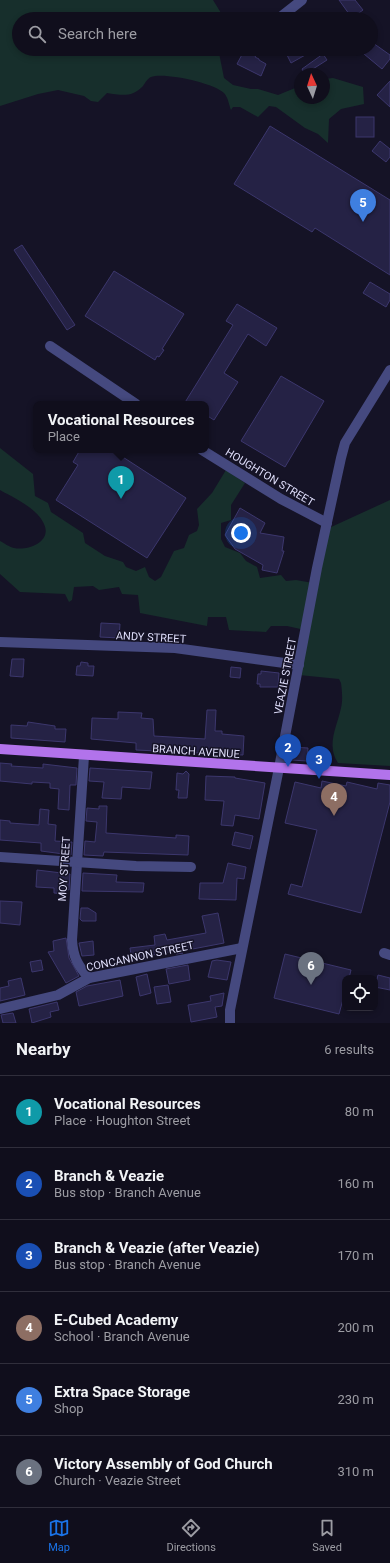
<!DOCTYPE html>
<meta charset="utf-8">
<style>
body{margin:0;font-family:Roboto,sans-serif;background:#191725;color:#f1f3f6}
.controls{position:absolute;right:12px;bottom:12px;display:grid;overflow:hidden;border-radius:8px;box-shadow:0 2px 6px #0003}
.controls button{width:36px;height:36px;display:grid;place-items:center;padding:0;border:0;border-bottom:1px solid #302e3b;background:#100e1c;color:#f1f3f6;font:20px sans-serif}
.compass{position:absolute;left:294px;top:68px;width:36px;height:36px;border-radius:50%;background:#100e1c;box-shadow:0 2px 6px #0003;rotate:356deg}
.you{position:absolute;left:241px;top:533px;width:14px;height:14px;margin:-10px;border:3px solid #fff;border-radius:50%;background:#1a73e8;box-shadow:0 0 0 6px #1a73e833}
.badge{display:grid;place-items:center;width:26px;height:26px;border-radius:50%;background:#1a73e8;color:#fff;font-size:13px;font-weight:700}
.pin{position:absolute;translate:-50% -33px;filter:drop-shadow(0 1px 2px #0008)}
.pin::after{content:'';position:absolute;top:21px;width:14px;height:12px;background:inherit;clip-path:polygon(0 0,100% 0,50% 100%)}
.popup{position:absolute;left:33px;top:401px;width:176px;height:52px;box-sizing:border-box;display:grid;place-content:center;border-radius:8px;background:#100e1c;filter:drop-shadow(0 1px 3px #0005);font-size:13px;white-space:nowrap;color:#9c9ca3}
.popup b{font-size:15px;color:#f1f3f6}
.popup::after{content:'';position:absolute;left:50%;top:100%;margin-left:-8px;border:8px solid transparent;border-top-color:#100e1c}
.list{margin:0;padding:0;list-style:none}
h2{display:flex;justify-content:space-between;align-items:center;height:52px;margin:0;padding:0 16px;font-size:17px}
h2 small{font-size:13px;font-weight:400;color:#9c9ca3}
.list li{display:grid;grid-template-columns:26px 1fr auto;gap:12px;align-items:center;box-sizing:border-box;height:72px;padding:0 16px;border-top:1px solid #302e3b}
.list b{display:block;font-size:15px;white-space:nowrap}
.list p{margin:0;font-size:13px;white-space:nowrap;color:#9c9ca3}
.list em{font-size:13px;font-style:normal;color:#9c9ca3}
.icon{flex:none;width:22px;height:22px;fill:none;stroke:currentColor;stroke-width:2;stroke-linecap:round;stroke-linejoin:round}
.map{position:relative;flex:none;width:390px;height:1023px;overflow:hidden}
.search{position:absolute;background:#100e1c;box-shadow:0 2px 6px #0003;left:12px;right:12px;top:12px;height:44px;display:flex;align-items:center;gap:10px;box-sizing:border-box;padding:0 14px;border-radius:22px;color:#9c9ca3;font-size:15px}
.sheet{height:484px;background:#100e1c}
nav{display:flex;justify-content:space-around;align-items:center;box-sizing:border-box;height:56px;border-top:1px solid #302e3b;background:#100e1c;font-size:11px;color:#9c9ca3}
nav a{display:grid;justify-items:center;gap:2px}
nav .on{color:#1a73e8}
.map>svg:first-child{display:block}
.green{fill:#172f2c}
.building{fill:#252245;stroke:#3c376d}
.lines{fill:none;stroke-linecap:round;stroke-linejoin:round}
.minor{stroke:#45497f;stroke-width:10}
.major{stroke:#b273eb;stroke-width:10}
.labels{text-anchor:middle;stroke-width:3;stroke-linejoin:round;paint-order:stroke}
.street-label{font-size:11px;fill:#deddfa;stroke:#151326}
</style>
<div class="map">
<svg width="390" height="1023" viewBox="0 0 390 1023">
<rect width="100%" height="100%" fill="#151326"/>
<g class="green">
<path d="M0 0H213L221 13 230 19H19V49H221L219 53 224 78 233 85 251 89H258L278 95 300 86V98H324V79L333 78 363 87 364 104 341 109 329 119 328 143 318 134 305 128 276 107 269 106 258 117 240 107H233L231 110C229 105 228 97 224 93 214 83 164 72 151 77 148 78 145 83 143 86 132 98 121 95 107 93L98 102 91 101 84 96 58 90 38 94 0 106Z"/>
<path d="M0 448 33 474 35 496 48 503 51 512 83 533 85 543 105 556 123 562 126 567 136 571 145 567 149 577 155 581 161 577 174 551 184 548 189 535 197 531 199 525 197 509 212 493 226 470 245 483 231 505V520L221 523V539L225 547 240 553 246 561 257 567 260 578 281 575 286 581 296 580 313 583 329 528 390 500V766L338 763C326 745 337 727 341 708 343 700 342 691 341 683L339 679 299 675 305 630 287 626H271L266 632 229 630 226 617H208L207 626 140 613 138 595 122 594 119 587 99 590 93 586 74 587 72 600 69 602 65 594 20 592 0 574V541C4 543 9 547 14 548 29 551 54 541 43 522 35 507 14 498 0 490Z"/>
</g>
<g class="building">
<polygon points="339,0 355,0 363,10 352,18"/>
<polygon points="373,43 390,55 390,59 382,69 358,49 371,49"/>
<polygon points="245,49 257,54 255,57 259,59 259,60 266,64 261,76 237,64"/>
<polygon points="289,49 316,49 291,63 285,51"/>
<polygon points="323,54 327,60 305,74 302,69"/>
<polygon points="390,81 390,107 377,95"/>
<rect x="356" y="117" width="18" height="20"/>
<polygon points="270,126 390,200 390,275 315,228 312,232 234,184"/>
<polygon points="380,141 390,149 390,157 386,162 372,151"/>
<polygon points="22,245 75,325 67,330 14,250"/>
<polygon points="114,271 184,314 162,349 164,350 159,357 157,356 155,360 85,316"/>
<polygon points="370,282 390,294 390,300 386,307 363,293"/>
<polygon points="237,304 277,328 266,346 248,334 224,373 238,382 214,420 206,415 206,404 184,404 233,325 226,321"/>
<polygon points="281,376 324,401 285,467 241,441"/>
<polygon points="80,450 112,450 186,498 147,558 56,500 78,465 73,462"/>
<polygon points="240,508 265,523 260,533 284,537 282,551 284,551 277,573 262,570 263,565 235,549 225,535"/>
<polygon points="101,623 120,624 119,638 100,637"/>
<polygon points="12,659 24,659 23,677 10,676"/>
<polygon points="81,662 88,663 88,666 94,666 93,676 76,675 77,666 80,666"/>
<polygon points="231,667 241,668 240,678 230,677"/>
<polygon points="261,671 279,673 278,687 260,687 260,684 257,684 258,674 261,674"/>
<polygon points="207,710 216,710 215,731 222,731 222,734 244,736 243,755 136,750 136,743 91,739 92,718 118,719 118,712 142,713 141,718 153,719 154,736 205,739"/>
<polygon points="28,722 55,726 55,729 66,729 65,742 11,738 11,725 27,726"/>
<polygon points="292,747 308,748 307,761 291,760"/>
<polygon points="0,763 12,764 11,766 43,768 43,764 77,768 76,785 70,785 69,810 58,809 59,789 50,788 50,783 32,782 32,784 0,781"/>
<polygon points="90,768 152,772 150,789 122,787 121,799 102,798 104,782 89,781"/>
<polygon points="186,771 189,774 187,798 178,798 179,790 176,790 177,773 183,774"/>
<polygon points="206,776 235,777 235,778 265,783 259,819 235,815 233,826 221,825 224,801 205,800"/>
<polygon points="322,781 346,786 347,782 377,789 378,783 390,785 390,802 361,913 288,894 291,884 302,887 317,830 285,823 295,782 321,788"/>
<polygon points="99,806 107,806 106,833 176,838 176,835 189,836 188,855 104,852 103,856 84,855 85,841 95,842 97,822 86,821 87,808 99,809"/>
<polygon points="40,809 49,810 48,824 56,825 55,841 72,842 71,855 41,851 41,843 0,840 0,820 10,821 10,823 39,825"/>
<polygon points="235,832 253,836 250,849 232,845"/>
<polygon points="228,863 246,867 244,879 237,878 236,900 199,899 200,883 223,883"/>
<polygon points="37,870 70,874 69,890 67,889 66,894 54,893 54,888 36,887"/>
<polygon points="83,873 117,875 116,882 144,883 143,892 82,891"/>
<polygon points="0,901 22,902 20,925 0,923"/>
<polygon points="81,908 88,908 96,913 96,921 82,921 80,919"/>
<polygon points="218,913 224,943 177,952 183,953 176,954 175,951 147,956 146,959 132,961 130,948 155,945 154,936 165,934 167,940 206,933 202,916"/>
<polygon points="66,938 69,958 79,976 66,983 48,952 54,951 53,941"/>
<polygon points="93,941 94,955 82,956 79,943"/>
<polygon points="285,954 351,970 349,978 345,978 345,992 339,1014 274,998"/>
<polygon points="41,960 43,970 32,972 30,962"/>
<polygon points="217,960 231,962 227,980 208,977 212,961"/>
<polygon points="188,965 190,980 169,984 166,969"/>
<polygon points="147,974 151,993 140,996 136,977"/>
<polygon points="378,975 390,978 390,990 375,987"/>
<polygon points="21,978 25,995 0,1001 0,988 9,986 8,981"/>
<polygon points="120,980 123,996 79,1006 76,992 87,986"/>
<polygon points="168,985 171,1002 157,1004 154,987"/>
<polygon points="224,993 222,1006 215,1007 217,1017 191,1022 188,1005 211,1001 210,996"/>
<polygon points="57,1002 59,1010 50,1012 51,1017 32,1023 29,1009"/>
<polygon points="13,1013 16,1023 3,1023 1,1015"/>
</g>
<g class="lines">
<g class="minor">
<polyline points="278,19 302,0"/>
<polyline points="50,346 136,404"/>
<polyline points="202,450 281,499 327,523"/>
<polyline points="0,642 175,648 299,665"/>
<path d="M84 756 72 940C73 957 78 966 89 978"/>
<polyline points="0,857 136,866 191,867"/>
<polyline points="384,953 390,955"/>
<polyline points="0,1009 58,995 89,978 242,948"/>
<polyline points="230,1023 230,1010 279,768 317,568 341,458 345,443 390,370"/>
</g>
<polyline class="major" points="0,749 390,775"/>
</g>
<g class="labels">
<g class="street-label">
<text transform="translate(270 477) rotate(31)" y="4">HOUGHTON STREET</text>
<text transform="translate(151 637) rotate(3)" y="4">ANDY STREET</text>
<text transform="translate(285 676) rotate(-79)" y="4">VEAZIE STREET</text>
<text transform="translate(196 751) rotate(4)" y="4">BRANCH AVENUE</text>
<text transform="translate(64 869) rotate(-86)" y="4">MOY STREET</text>
<text transform="translate(140 956) rotate(-12)" y="4">CONCANNON STREET</text>
</g>
</g>
</svg>
<div class="controls">
<button><svg class="icon" aria-label="locate" viewBox="0 0 24 24"><circle cx="12" cy="12" r="6"/><path d="M12 2v4M12 18v4M2 12h4M18 12h4"/></svg></button>
</div>
<svg class="compass" viewBox="-18 -18 36 36"><path d="M0-13l5 13h-10z" fill="#e53935"/><path d="M0 13l5-13h-10z" fill="#9c9ca3"/></svg>
<div class="you"></div>
<div class="pin badge" style="left:121px;top:499px;background:#0f9aa8">1</div>
<div class="popup"><b>Vocational Resources</b>Place</div>
<div class="pin badge" style="left:288px;top:767px;background:#1a4fb4">2</div>
<div class="pin badge" style="left:319px;top:779px;background:#1a4fb4">3</div>
<div class="pin badge" style="left:334px;top:816px;background:#8d6e63">4</div>
<div class="pin badge" style="left:363px;top:222px;background:#3f7fe0">5</div>
<div class="pin badge" style="left:311px;top:985px;background:#6b7280">6</div>
<div class="search"><svg class="icon" aria-label="search" viewBox="0 0 24 24"><circle cx="10" cy="10" r="6"/><path d="M15 15l6 6"/></svg>Search here</div>
</div>
<section class="sheet">
<h2>Nearby<small>6 results</small></h2>
<ul class="list">
<li><span class="badge" style="background:#0f9aa8">1</span><div><b>Vocational Resources</b><p>Place · Houghton Street</p></div><em>80 m</em></li>
<li><span class="badge" style="background:#1a4fb4">2</span><div><b>Branch &amp; Veazie</b><p>Bus stop · Branch Avenue</p></div><em>160 m</em></li>
<li><span class="badge" style="background:#1a4fb4">3</span><div><b>Branch &amp; Veazie (after Veazie)</b><p>Bus stop · Branch Avenue</p></div><em>170 m</em></li>
<li><span class="badge" style="background:#8d6e63">4</span><div><b>E-Cubed Academy</b><p>School · Branch Avenue</p></div><em>200 m</em></li>
<li><span class="badge" style="background:#3f7fe0">5</span><div><b>Extra Space Storage</b><p>Shop</p></div><em>230 m</em></li>
<li><span class="badge" style="background:#6b7280">6</span><div><b>Victory Assembly of God Church</b><p>Church · Veazie Street</p></div><em>310 m</em></li>
</ul>
</section>
<nav>
<a class="on"><svg class="icon" aria-label="map" viewBox="0 0 24 24"><path d="M3 6l6-2 6 2 6-2v14l-6 2-6-2-6 2zM9 4v14M15 6v14"/></svg>Map</a>
<a><svg class="icon" aria-label="directions" viewBox="0 0 24 24"><path d="M12 3l9 9-9 9-9-9zM9 14v-3h6M13 9l2 2-2 2"/></svg>Directions</a>
<a><svg class="icon" aria-label="saved" viewBox="0 0 24 24"><path d="M7 4h10v16l-5-4-5 4z"/></svg>Saved</a>
</nav>
